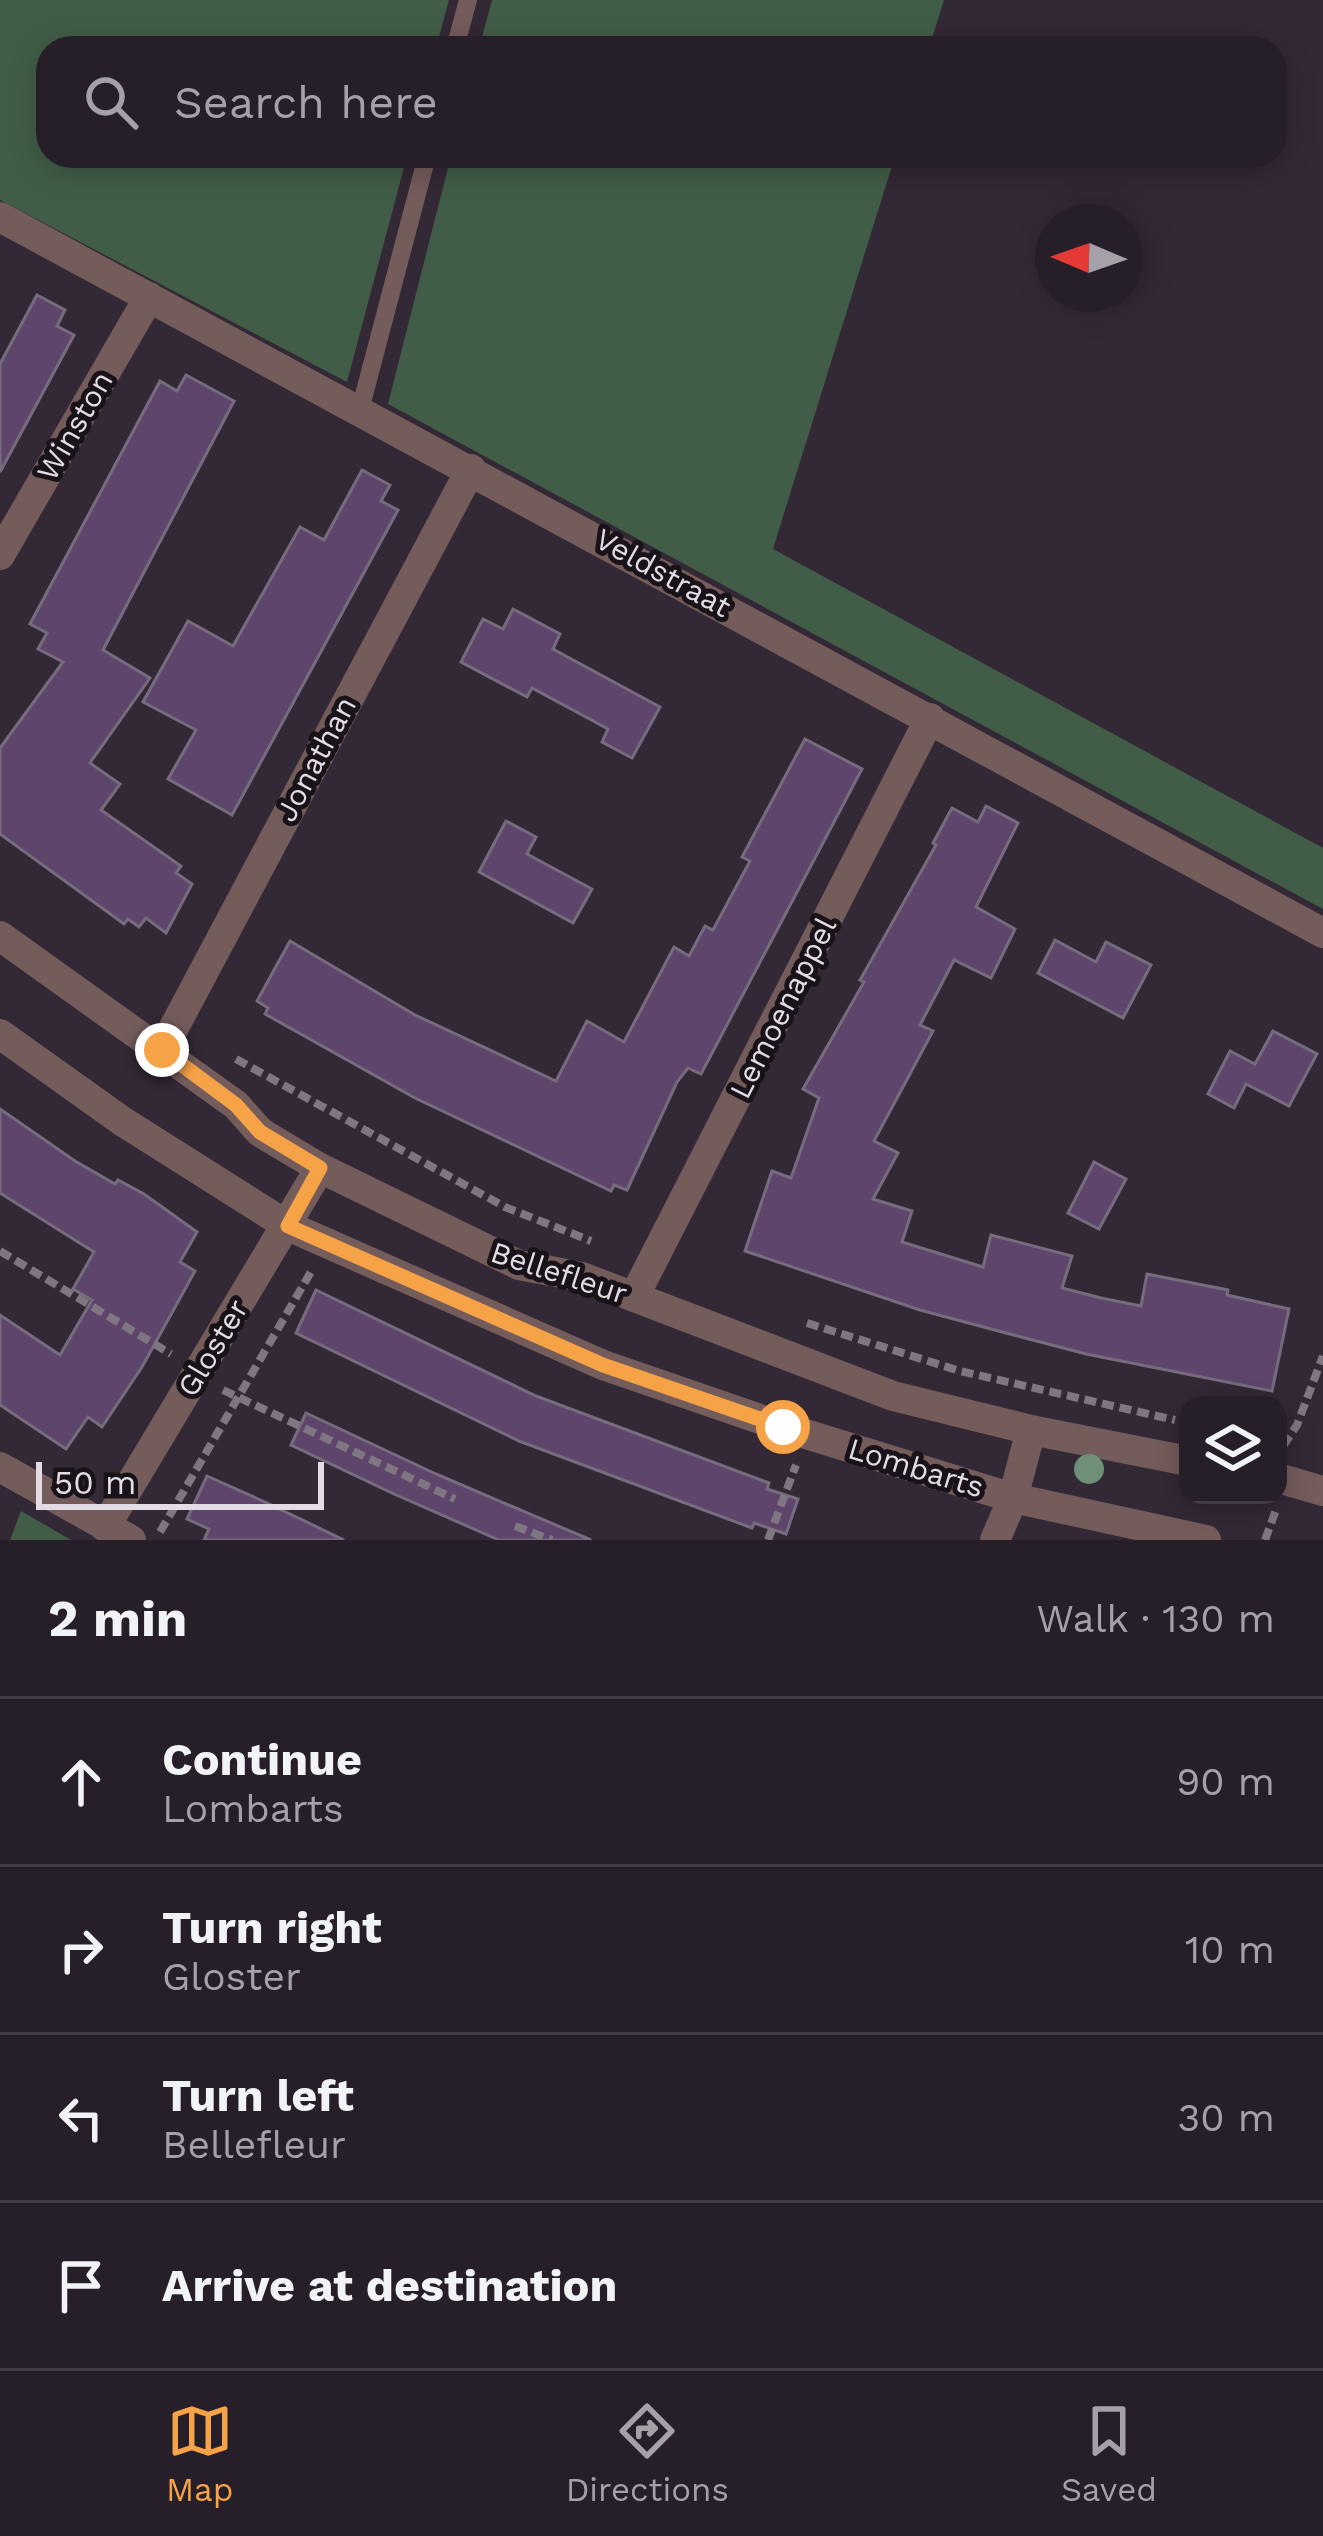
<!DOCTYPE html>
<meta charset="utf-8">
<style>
body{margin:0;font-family:"Work Sans",sans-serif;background:#2e2730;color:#f1f3f6}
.controls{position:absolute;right:36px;bottom:36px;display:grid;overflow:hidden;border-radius:24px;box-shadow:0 6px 30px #0003}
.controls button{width:108px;height:108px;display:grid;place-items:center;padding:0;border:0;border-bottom:3px solid #423c45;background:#261e28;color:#f1f3f6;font:60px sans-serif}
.compass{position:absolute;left:1035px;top:204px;width:108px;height:108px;border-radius:50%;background:#261e28;box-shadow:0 6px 30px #0003;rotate:272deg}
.scale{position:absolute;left:36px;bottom:30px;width:288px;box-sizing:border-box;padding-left:12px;border:6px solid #e4dce5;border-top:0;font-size:33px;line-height:42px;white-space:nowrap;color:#e4dce5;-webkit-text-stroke:9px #181318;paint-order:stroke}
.stop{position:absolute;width:36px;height:36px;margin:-27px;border:9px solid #f6a247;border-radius:50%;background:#fff}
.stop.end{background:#f6a247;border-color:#fff;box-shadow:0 3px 12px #0008}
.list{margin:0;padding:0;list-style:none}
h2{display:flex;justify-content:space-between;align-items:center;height:156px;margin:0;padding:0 48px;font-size:51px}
h2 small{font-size:39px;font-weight:400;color:#a4a2a8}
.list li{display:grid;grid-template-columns:78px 1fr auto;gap:36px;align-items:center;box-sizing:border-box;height:168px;padding:0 48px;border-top:3px solid #423c45}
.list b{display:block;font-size:45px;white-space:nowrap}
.list p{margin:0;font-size:39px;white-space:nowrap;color:#a4a2a8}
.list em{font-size:39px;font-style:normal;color:#a4a2a8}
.icon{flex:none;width:66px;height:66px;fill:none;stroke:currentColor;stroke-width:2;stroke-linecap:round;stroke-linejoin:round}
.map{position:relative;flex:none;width:1323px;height:1540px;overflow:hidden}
.search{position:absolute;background:#261e28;box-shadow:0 6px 30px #0003;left:36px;right:36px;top:36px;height:132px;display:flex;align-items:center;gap:30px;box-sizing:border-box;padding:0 42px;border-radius:36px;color:#a4a2a8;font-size:45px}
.sheet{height:828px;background:#261e28}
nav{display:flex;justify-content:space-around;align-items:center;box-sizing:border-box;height:168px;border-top:3px solid #423c45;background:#261e28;font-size:33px;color:#a4a2a8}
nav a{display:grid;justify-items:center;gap:6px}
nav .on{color:#f6a247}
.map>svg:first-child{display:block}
.green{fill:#415d47}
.building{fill:#5d456c;stroke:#766c7d;stroke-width:3}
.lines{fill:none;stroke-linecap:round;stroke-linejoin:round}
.path{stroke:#807681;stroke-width:8;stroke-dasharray:12 6;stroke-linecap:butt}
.service{stroke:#745c5b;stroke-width:18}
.minor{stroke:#745c5b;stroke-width:30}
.tree{fill:#708f79}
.route{stroke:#f6a247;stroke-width:15}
.labels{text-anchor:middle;stroke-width:10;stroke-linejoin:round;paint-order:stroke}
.street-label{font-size:30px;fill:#e4dce5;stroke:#181318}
</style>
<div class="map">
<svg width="1323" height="1540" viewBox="0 0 1323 1540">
<rect width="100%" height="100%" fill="#332835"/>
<g class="green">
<polygon points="0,0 449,0 436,48 48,48 48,156 407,156 347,382 0,200"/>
<polygon points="492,0 944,0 929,48 479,48"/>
<polygon points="451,156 895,156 773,549 1323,848 1323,909 388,404"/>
<polygon points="21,1511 71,1540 10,1540"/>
</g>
<g class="building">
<polygon points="37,295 65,310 57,326 74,335 0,472 0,364"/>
<polygon points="186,375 234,401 103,650 150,678 90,763 120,784 101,810 181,866 176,873 192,884 166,933 146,918 139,927 128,919 124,924 0,834 0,748 63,662 38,649 47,633 30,624 160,381 177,391"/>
<polygon points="362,470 390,485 381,501 398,510 232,815 168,779 196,730 143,702 188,621 233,646 300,527 324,540"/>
<polygon points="513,609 560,634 553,649 660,707 632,758 602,742 608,729 532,688 527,697 461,662 483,619 503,629"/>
<polygon points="805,739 862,769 701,1074 688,1068 677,1082 627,1190 614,1185 611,1191 415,1098 265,1014 268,1008 257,1001 290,941 415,1015 556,1081 587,1021 624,1042 674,947 689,956 705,926 713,930 750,861 742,857"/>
<polygon points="986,806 1018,823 976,907 1015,929 991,978 954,960 940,987 920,1025 933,1031 874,1141 898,1153 873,1199 912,1211 902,1242 983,1267 991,1235 1072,1256 1062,1288 1101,1298 1141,1306 1147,1274 1228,1290 1227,1295 1289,1309 1272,1391 1086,1354 1006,1333 920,1310 745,1251 772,1171 791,1178 819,1098 803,1089 864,982 860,980 936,845 933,843 952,808 978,822"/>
<polygon points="506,821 536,837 527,854 592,889 573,923 479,872"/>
<polygon points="1055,940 1096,962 1106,942 1151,965 1123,1018 1038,973"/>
<polygon points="1273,1031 1317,1054 1289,1106 1246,1084 1234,1108 1208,1094 1230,1051 1255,1064"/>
<polygon points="0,1109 75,1161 115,1184 118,1180 144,1194 197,1232 180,1262 195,1271 142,1367 102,1427 88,1417 66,1449 0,1405 0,1315 60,1355 92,1300 73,1289 94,1252 0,1193"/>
<polygon points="1094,1162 1126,1179 1099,1229 1068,1213"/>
<polygon points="316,1290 536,1396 769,1483 767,1489 798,1499 786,1534 754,1523 752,1528 519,1441 296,1333"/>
<polygon points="306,1413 436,1474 591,1540 499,1540 394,1494 291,1445"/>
<polygon points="207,1476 265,1502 344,1540 204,1540 209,1529 187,1519"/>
</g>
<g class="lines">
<g class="path">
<polyline points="236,1059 505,1207 591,1241"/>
<polyline points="0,1251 171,1354"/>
<polyline points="807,1323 960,1371 1175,1420"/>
<polyline points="223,1390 455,1499"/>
<polyline points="1283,1446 1297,1425 1323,1356"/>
<polyline points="515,1526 552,1540"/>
<polyline points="160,1532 312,1270"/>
<polyline points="768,1540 796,1465"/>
<polyline points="1265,1540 1277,1507"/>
</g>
<g class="service">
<polyline points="455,48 468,0"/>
<polyline points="360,410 427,156"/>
</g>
<g class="minor">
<polyline points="0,217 1323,933"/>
<polyline points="0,555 149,297"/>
<polyline points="0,936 236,1105 260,1132 320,1168 519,1265 582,1277 893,1396 1031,1430 1188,1461"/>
<polyline points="0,1034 122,1121 288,1226 603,1365 783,1427 1013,1498 1206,1540"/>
<polyline points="162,1050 471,469"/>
<polyline points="634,1297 930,718"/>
<polyline points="0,1467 131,1540"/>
<polyline points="1278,1478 1323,1491"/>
<polyline points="105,1527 320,1168"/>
<polyline points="995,1540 1013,1498 1031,1430"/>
</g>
</g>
<circle class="tree" cx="1089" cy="1469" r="15"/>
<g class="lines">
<polyline class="route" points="162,1050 236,1105 260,1132 320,1168 288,1226 603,1365 783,1427"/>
</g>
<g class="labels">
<g class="street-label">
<text transform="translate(75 426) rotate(-60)" y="10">Winston</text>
<text transform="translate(663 573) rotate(29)" y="10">Veldstraat</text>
<text transform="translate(316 759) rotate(-62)" y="10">Jonathan</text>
<text transform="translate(783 1008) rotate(-63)" y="10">Lemoenappel</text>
<text transform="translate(559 1273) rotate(18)" y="10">Bellefleur</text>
<text transform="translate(213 1348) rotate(-59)" y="10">Gloster</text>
<text transform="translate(916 1468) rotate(17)" y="10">Lombarts</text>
</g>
</g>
</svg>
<div class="controls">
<button><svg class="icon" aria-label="layers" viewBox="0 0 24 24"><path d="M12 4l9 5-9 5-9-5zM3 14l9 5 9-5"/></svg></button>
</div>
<svg class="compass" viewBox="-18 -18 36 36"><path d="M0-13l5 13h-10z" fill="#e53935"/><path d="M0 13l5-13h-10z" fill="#a4a2a8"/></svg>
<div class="scale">50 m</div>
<div class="stop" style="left:783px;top:1427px"></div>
<div class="stop end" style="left:162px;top:1050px"></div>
<div class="search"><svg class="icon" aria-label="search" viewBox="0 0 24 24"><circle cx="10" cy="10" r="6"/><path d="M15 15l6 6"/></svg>Search here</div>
</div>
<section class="sheet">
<h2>2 min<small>Walk · 130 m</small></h2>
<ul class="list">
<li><svg class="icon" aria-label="ahead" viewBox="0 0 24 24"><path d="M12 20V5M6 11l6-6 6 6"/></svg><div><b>Continue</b><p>Lombarts</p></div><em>90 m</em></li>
<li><svg class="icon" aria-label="right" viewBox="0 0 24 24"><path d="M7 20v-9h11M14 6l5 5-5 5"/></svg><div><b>Turn right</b><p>Gloster</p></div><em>10 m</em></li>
<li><svg class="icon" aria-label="left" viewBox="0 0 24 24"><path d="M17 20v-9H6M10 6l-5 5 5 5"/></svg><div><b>Turn left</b><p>Bellefleur</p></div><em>30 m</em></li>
<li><svg class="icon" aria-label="arrive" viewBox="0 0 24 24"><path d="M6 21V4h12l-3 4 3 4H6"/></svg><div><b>Arrive at destination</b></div></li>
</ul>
</section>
<nav>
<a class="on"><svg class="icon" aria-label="map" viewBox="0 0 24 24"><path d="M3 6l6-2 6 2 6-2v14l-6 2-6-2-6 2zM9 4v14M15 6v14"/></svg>Map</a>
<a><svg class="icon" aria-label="directions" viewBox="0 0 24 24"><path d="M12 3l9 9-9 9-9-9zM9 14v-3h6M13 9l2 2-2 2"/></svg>Directions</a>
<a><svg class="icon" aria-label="saved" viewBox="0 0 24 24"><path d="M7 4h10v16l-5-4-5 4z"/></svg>Saved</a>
</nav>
